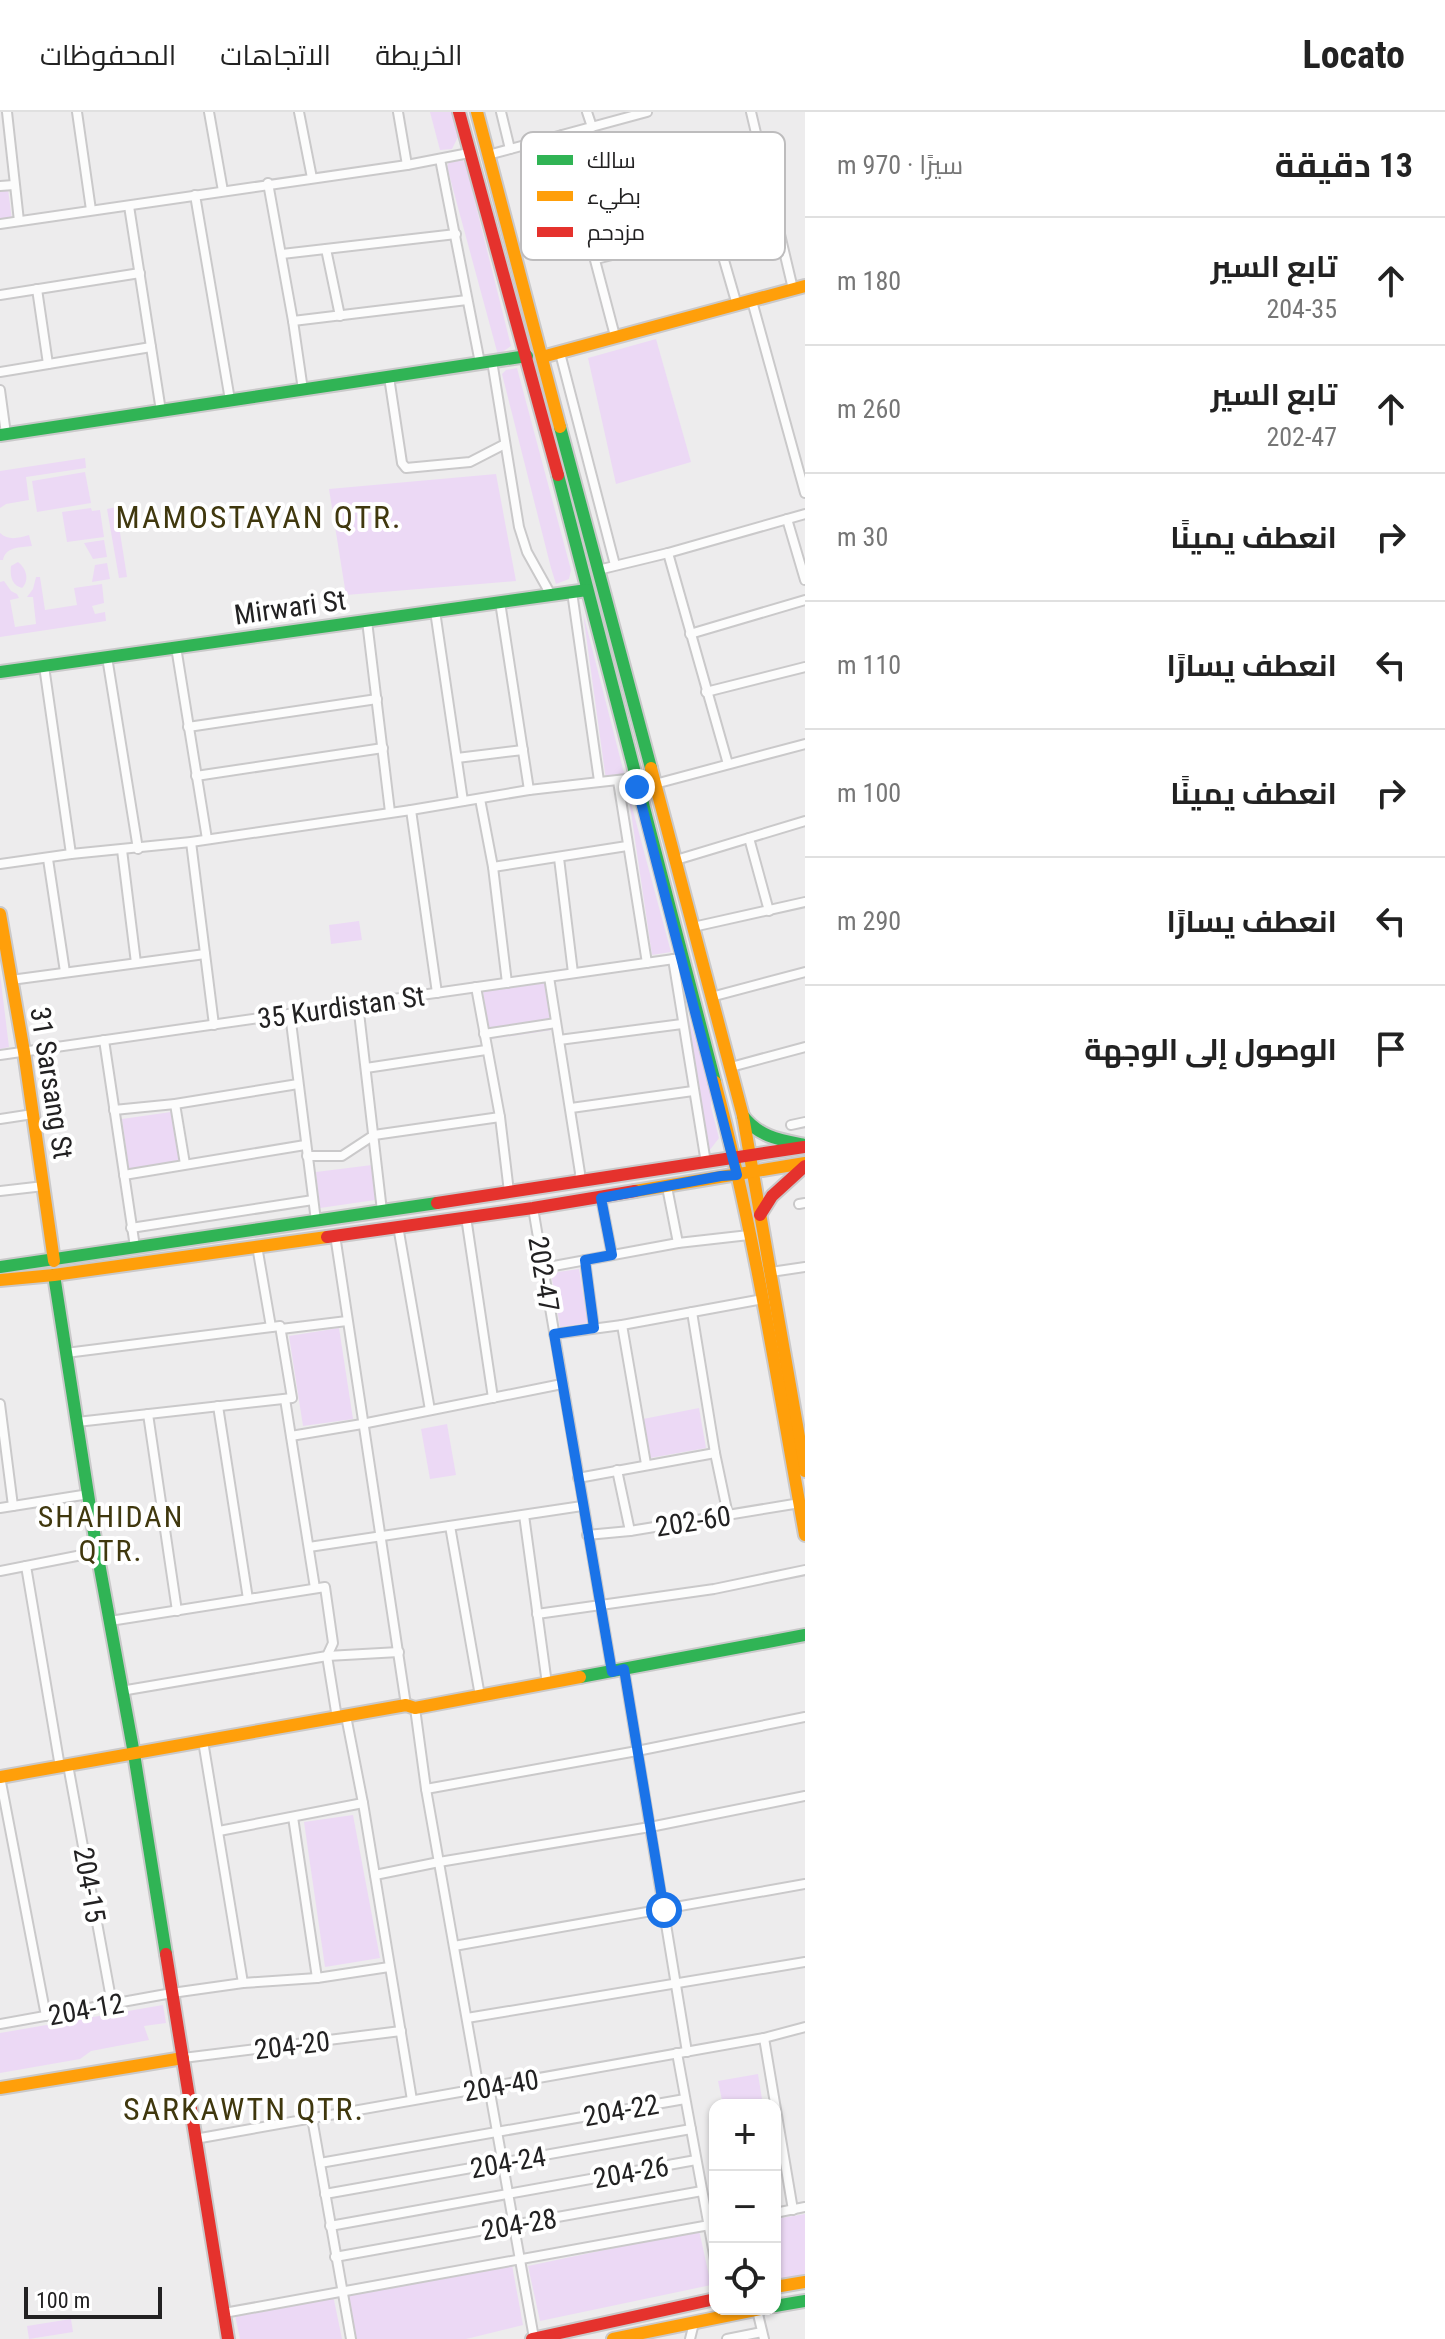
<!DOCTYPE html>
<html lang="ar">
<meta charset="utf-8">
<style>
body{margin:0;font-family:"Roboto Condensed",Cairo,sans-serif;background:#f2f2f2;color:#222;direction:rtl}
.controls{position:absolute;right:24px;bottom:24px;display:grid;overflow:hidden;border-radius:16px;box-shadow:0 2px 6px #0004}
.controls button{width:72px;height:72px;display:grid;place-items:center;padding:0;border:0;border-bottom:2px solid #e0e0e0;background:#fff;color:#222;font:40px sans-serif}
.scale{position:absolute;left:24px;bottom:20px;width:138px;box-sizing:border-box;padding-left:8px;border:4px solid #222122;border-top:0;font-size:22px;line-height:28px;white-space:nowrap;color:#222122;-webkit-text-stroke:6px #fff;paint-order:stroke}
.stop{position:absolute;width:24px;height:24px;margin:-18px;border:6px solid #1a73e8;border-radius:50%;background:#fff}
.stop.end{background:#1a73e8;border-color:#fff;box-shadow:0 2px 8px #0008}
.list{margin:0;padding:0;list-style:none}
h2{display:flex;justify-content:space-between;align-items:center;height:104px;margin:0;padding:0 32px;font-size:34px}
h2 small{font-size:26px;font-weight:400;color:#767676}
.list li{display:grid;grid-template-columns:52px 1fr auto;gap:24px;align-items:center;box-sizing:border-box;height:128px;padding:0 32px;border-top:2px solid #e0e0e0}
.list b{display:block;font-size:30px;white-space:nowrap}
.list p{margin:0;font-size:26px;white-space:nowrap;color:#767676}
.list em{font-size:26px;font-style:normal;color:#767676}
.icon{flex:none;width:44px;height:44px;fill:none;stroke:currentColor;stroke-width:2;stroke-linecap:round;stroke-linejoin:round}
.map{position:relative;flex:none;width:805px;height:2227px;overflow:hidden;direction:ltr}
header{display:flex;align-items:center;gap:48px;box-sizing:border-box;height:112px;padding:0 40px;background:#fff;border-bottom:2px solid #e0e0e0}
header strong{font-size:38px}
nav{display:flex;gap:44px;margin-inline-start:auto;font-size:28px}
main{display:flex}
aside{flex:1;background:#fff}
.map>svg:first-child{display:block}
.green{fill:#ecd9f5}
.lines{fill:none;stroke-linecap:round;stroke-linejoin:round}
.street-casing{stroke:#cac9ca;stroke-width:12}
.fast-casing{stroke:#cac9ca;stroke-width:16}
.slow-casing{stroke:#cac9ca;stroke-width:16}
.jam-casing{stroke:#cac9ca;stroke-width:16}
.street{stroke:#fcfcfc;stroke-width:8}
.fast{stroke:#30b455;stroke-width:12}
.slow{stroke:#ff9f0a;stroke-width:12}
.jam{stroke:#e5322d;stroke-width:12}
.route{stroke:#1a73e8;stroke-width:10}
.labels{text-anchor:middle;stroke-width:8;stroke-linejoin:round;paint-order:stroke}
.street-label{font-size:28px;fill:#222122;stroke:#fff}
.neighbourhood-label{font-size:30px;letter-spacing:2px;fill:#40380e;stroke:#fff}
.quarter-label{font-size:32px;letter-spacing:2px;fill:#40380e;stroke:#fff}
.key{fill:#fff;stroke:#bdbcbd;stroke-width:2}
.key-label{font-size:22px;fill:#222122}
</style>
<header>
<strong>Locato</strong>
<nav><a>الخريطة</a><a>الاتجاهات</a><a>المحفوظات</a></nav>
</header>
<main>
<aside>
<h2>13 دقيقة<small>سيرًا · 970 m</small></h2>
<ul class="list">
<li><svg class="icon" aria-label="ahead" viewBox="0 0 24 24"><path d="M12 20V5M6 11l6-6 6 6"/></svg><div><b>تابع السير</b><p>204-35</p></div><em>180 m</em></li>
<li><svg class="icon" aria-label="ahead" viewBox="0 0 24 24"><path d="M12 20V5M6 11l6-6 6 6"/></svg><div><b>تابع السير</b><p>202-47</p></div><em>260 m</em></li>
<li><svg class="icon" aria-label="right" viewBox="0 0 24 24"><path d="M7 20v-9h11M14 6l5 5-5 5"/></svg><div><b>انعطف يمينًا</b></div><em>30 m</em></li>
<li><svg class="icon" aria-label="left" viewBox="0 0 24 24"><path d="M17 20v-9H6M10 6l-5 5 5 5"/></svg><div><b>انعطف يسارًا</b></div><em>110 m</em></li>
<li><svg class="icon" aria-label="right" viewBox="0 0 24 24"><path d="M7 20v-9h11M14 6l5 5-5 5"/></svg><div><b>انعطف يمينًا</b></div><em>100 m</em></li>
<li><svg class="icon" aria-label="left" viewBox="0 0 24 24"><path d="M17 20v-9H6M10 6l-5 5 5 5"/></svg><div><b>انعطف يسارًا</b></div><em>290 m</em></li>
<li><svg class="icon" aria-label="arrive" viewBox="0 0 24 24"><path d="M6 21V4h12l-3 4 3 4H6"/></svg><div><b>الوصول إلى الوجهة</b></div></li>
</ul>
</aside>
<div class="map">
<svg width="805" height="2227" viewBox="0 0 805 2227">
<rect width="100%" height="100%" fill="#edeced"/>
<g class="green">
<polygon points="430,0 452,0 458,25 452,37 440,38"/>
<polygon points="462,48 465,50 511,234 498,243 447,55 449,50"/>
<polygon points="8,77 12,108 0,109 0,78"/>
<polygon points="656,227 691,350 616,372 588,246"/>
<polygon points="517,256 571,458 569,467 556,472 551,456 502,262 506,258"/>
<polygon points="85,346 86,356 26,365 29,388 6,392 0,396 0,359"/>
<polygon points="85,360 91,391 37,400 32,369"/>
<polygon points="496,362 516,469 346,483 329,377"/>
<polygon points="116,395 127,465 119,466 107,397"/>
<polygon points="91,396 92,399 100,398 104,425 67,430 62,400"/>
<path d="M0 421C9 429 18 426 29 423L32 434C20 436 6 434 3 448H0Z"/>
<polygon points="104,428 107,445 93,447 84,431"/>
<path d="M18 450C26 456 30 468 22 476 11 473 10 463 11 454Z"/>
<polygon points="107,451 110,467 92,470 95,453"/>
<polygon points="36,465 40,465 45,498 77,493 74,476 102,472 104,491 92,494 95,502 105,500 106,509 0,525 0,470 4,469 11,479 17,482 19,486 10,488 15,515 36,512 33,485 27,485 33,477"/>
<polygon points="583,501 625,665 606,668"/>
<polygon points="628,680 671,840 652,843"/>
<polygon points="359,809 362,828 331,832 329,813"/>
<polygon points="0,862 9,935 0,937"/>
<polygon points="545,870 552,918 490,927 483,879"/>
<polygon points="687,901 712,981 711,995 719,1026 709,1039"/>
<polygon points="171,1000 179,1050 129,1057 122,1007"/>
<polygon points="372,1053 375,1088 320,1096 316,1060"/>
<polygon points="579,1157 588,1211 560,1215 551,1161"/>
<polygon points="339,1216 353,1307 303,1314 289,1224"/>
<polygon points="699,1296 706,1336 650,1346 643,1307"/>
<polygon points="447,1312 456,1363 430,1367 421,1317"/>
<polygon points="353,1703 380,1846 325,1855 304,1710"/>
<polygon points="163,1893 166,1911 144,1914 149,1928 91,1939 80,1947 0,1961 0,1921"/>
<polygon points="758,1962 762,1987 723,1993 718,1969"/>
<polygon points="805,2102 805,2163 775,2169 775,2107"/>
<polygon points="699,2118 711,2173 540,2209 528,2154"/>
<polygon points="512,2153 523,2213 466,2227 356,2227 348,2182"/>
<polygon points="333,2183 342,2227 240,2227 235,2203"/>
<polygon points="71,2207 73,2220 29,2227 27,2214"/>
</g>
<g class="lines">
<g class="street-casing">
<g id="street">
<polyline points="7,0 19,109"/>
<polyline points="77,0 91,98"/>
<polyline points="209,0 223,79"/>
<polyline points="299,0 312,66"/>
<polyline points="398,0 407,53"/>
<polyline points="501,0 510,37"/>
<polyline points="587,0 592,15"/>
<polyline points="751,0 793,177"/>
<polyline points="562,23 615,224"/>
<polyline points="488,43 647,0"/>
<polyline points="440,47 480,251"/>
<polyline points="268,71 293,209 303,278"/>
<polyline points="0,74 14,73"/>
<polyline points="195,83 230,288"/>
<polyline points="581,93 761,42"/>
<polyline points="129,94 161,299"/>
<polyline points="0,112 407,53 469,41"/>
<polyline points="715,117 737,193"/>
<polyline points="326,137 340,204"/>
<polyline points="282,142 456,122"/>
<polyline points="596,147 776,102"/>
<polyline points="37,177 48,252"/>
<polyline points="0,183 140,161"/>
<polyline points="752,189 805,381"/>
<polyline points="293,209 467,188"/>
<polyline points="560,241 615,453"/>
<polyline points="492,249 519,415 527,440 551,483"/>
<polyline points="0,260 151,235"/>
<polyline points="389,265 402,351 406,356 470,350 505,332"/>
<polyline points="0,278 6,322"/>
<polyline points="787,407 805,468"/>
<polyline points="668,441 728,652"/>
<polyline points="598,458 668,441 805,402"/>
<polyline points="572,480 599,669"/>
<polyline points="500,490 529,678"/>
<polyline points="435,499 463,689"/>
<polyline points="367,509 390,700"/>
<polyline points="690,522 805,488"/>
<polyline points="176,535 207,727"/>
<polyline points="107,545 138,737"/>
<polyline points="44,554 71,742"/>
<polyline points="706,580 805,555"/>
<polyline points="188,615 377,587"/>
<polyline points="457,646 523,638"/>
<polyline points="196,664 383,636"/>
<polyline points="618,669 647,851"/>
<polyline points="655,672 805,632"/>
<polyline points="480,687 493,755 507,871"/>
<polyline points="411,698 437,881"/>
<polyline points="749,726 769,799"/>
<polyline points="191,730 214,913"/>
<polyline points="122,738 136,851"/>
<polyline points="559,746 573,861"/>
<polyline points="48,747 65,860"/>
<polyline points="676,748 805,709"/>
<polyline points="0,752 71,742 191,730 411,698 529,678 635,666"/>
<polyline points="493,755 627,734"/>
<polyline points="693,815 805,790"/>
<polyline points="673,847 706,1051"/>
<polyline points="549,865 580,1061 579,1070"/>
<polyline points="11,868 205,842"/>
<polyline points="476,875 500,1005 509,1080"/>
<polyline points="711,885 805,860"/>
<polyline points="358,892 382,1099"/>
<polyline points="290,902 316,1109"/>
<polyline points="484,922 556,911"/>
<polyline points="104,928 135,1135"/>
<polyline points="559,928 682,912"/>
<polyline points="0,943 681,846"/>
<polyline points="731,955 805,935"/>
<polyline points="366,956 486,938"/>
<polyline points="175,992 185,1052"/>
<polyline points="571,996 693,979"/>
<polyline points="114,998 175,992 298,972"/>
<polyline points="0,1007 33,1002"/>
<polyline points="791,1013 805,1010"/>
<polyline points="307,1044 342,1044 374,1023 500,1005"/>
<polyline points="124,1063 305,1033"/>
<polyline points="667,1075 678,1131"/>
<polyline points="0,1079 44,1074"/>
<polyline points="601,1086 612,1143"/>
<polyline points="799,1092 805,1091"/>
<polyline points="533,1096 612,1560"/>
<polyline points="466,1105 493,1286"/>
<polyline points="398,1114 430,1298"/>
<polyline points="131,1116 313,1088"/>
<polyline points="335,1123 406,1593"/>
<polyline points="257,1134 271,1215"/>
<polyline points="585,1148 594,1216"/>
<polyline points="543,1156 678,1131 749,1123"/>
<polyline points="771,1160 805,1155"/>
<polyline points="692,1200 715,1341 728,1403"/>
<polyline points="622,1213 646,1352"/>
<polyline points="281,1217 347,1209"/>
<polyline points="554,1222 622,1213 763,1187"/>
<polyline points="66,1241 280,1214 292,1286 77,1310"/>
<polyline points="285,1287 315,1476"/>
<polyline points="0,1292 13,1394"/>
<polyline points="218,1294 248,1487"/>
<polyline points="148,1302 177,1499"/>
<polyline points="291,1324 362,1312 562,1272"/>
<polyline points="617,1358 630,1419"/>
<polyline points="578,1366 715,1341"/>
<polyline points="0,1396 89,1382"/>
<polyline points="524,1403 547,1572"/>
<polyline points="450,1414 480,1584"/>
<polyline points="587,1423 630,1419 800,1391"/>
<polyline points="309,1435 582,1394"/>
<polyline points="26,1454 60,1655"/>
<polyline points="0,1459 97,1440"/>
<polyline points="537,1502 714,1477 805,1458"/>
<polyline points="110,1509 325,1475 333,1531 327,1544 337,1606"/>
<polyline points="624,1557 687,1940"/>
<polyline points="121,1579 327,1544 399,1540"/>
<polyline points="415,1596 426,1677 479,1977"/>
<polyline points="346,1604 363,1691 412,1988"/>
<polyline points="203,1629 243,1871"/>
<polyline points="68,1653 112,1892"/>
<polyline points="0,1665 46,1904"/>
<polyline points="426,1677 637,1639 805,1605"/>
<polyline points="293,1705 317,1866"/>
<polyline points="219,1719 363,1691"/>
<polyline points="375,1763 439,1750 650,1715 805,1684"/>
<polyline points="454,1834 805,1772"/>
<polyline points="467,1906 805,1850"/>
<polyline points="0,1912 172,1881 243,1871 317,1866 389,1855"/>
<polyline points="764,1926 793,2098"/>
<polyline points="677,1941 715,2148"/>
<polyline points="183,1946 401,1919"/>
<polyline points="489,1975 534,2226"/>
<polyline points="312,2006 351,2227"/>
<polyline points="195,2027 764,1926 805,1915"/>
<polyline points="320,2051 685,1987"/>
<polyline points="325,2082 691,2017"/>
<polyline points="775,2101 805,2095"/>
<polyline points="330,2114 696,2048"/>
<polyline points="335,2145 702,2079"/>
<polyline points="757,2198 764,2227"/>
<polyline points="224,2201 715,2112"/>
<polyline points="690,2227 694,2211"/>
<polyline points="727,2227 762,2220"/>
</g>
</g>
<g class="fast-casing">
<g id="fast">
<polyline points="560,315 651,656"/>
<polyline points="0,323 527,244"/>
<polyline points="558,363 715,970"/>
<polyline points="0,560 587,478"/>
<path d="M743 1004C759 1025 780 1028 805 1033"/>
<polyline points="0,1155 437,1091"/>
<polyline points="54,1163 97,1440 134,1642 166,1842"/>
<polyline points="580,1565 805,1523"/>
<polyline points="775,2194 805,2189"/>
</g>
</g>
<g class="slow-casing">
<g id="slow">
<polyline points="477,0 560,315"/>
<polyline points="542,245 805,174"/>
<polyline points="651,656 743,1004 805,1359"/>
<polyline points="0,802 24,940 54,1149"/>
<path d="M715 970C754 1119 778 1272 805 1423"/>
<polyline points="635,1079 805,1051"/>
<polyline points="0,1168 54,1163 327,1125"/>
<polyline points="0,1665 406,1593 415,1596 580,1565"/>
<polyline points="0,1976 183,1946"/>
<polyline points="775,2175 805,2170"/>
<polyline points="613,2227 760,2197"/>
</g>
</g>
<g class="jam-casing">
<g id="jam">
<polyline points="459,0 558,363"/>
<polyline points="437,1091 804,1035"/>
<polyline points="760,1103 772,1084 805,1054"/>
<polyline points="327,1125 533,1096 635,1079"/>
<polyline points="166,1842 228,2227"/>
<polyline points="532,2227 715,2187"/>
</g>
</g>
<use href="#street" class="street"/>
<use href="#fast" class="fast"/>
<use href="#slow" class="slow"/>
<use href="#jam" class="jam"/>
</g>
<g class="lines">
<polyline class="route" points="637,675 737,1063 721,1064 601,1086 612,1143 585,1148 594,1216 554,1222 612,1560 624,1557 664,1798"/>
</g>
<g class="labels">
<g class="street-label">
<text transform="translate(290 495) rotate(-8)" y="10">Mirwari St</text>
<text transform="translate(341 895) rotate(-8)" y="10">35 Kurdistan St</text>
<text transform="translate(52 971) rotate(81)" y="10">31 Sarsang St</text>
<text transform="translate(544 1162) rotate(81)" y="10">202-47</text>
<text transform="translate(693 1409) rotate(-9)" y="10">202-60</text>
<text transform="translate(90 1773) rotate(80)" y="10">204-15</text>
<text transform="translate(86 1897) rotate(-10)" y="10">204-12</text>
<text transform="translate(292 1933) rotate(-7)" y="10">204-20</text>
<text transform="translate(501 1973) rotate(-10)" y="10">204-40</text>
<text transform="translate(621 1998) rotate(-10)" y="10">204-22</text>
<text transform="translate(508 2050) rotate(-10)" y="10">204-24</text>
<text transform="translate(631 2060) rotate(-10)" y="10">204-26</text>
<text transform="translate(519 2112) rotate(-10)" y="10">204-28</text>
</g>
<g class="neighbourhood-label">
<text x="111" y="1415">SHAHIDAN<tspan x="111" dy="34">QTR.</tspan></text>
</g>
<g class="quarter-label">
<text x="259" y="416">MAMOSTAYAN QTR.</text>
<text x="244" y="2008">SARKAWTN QTR.</text>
</g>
</g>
<rect x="521" y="20" width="264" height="128" rx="12" class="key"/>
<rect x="537" y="43" width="36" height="10" fill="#30b455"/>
<rect x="537" y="79" width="36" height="10" fill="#ff9f0a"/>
<rect x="537" y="115" width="36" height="10" fill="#e5322d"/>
<g class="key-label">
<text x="587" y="56">سالك</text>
<text x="587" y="92">بطيء</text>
<text x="587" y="128">مزدحم</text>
</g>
</svg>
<div class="controls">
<button>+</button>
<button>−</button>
<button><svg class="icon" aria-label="locate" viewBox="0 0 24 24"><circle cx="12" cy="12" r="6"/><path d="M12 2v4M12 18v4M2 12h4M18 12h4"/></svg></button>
</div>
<div class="scale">100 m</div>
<div class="stop" style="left:664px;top:1798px"></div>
<div class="stop end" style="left:637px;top:675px"></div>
</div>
</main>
